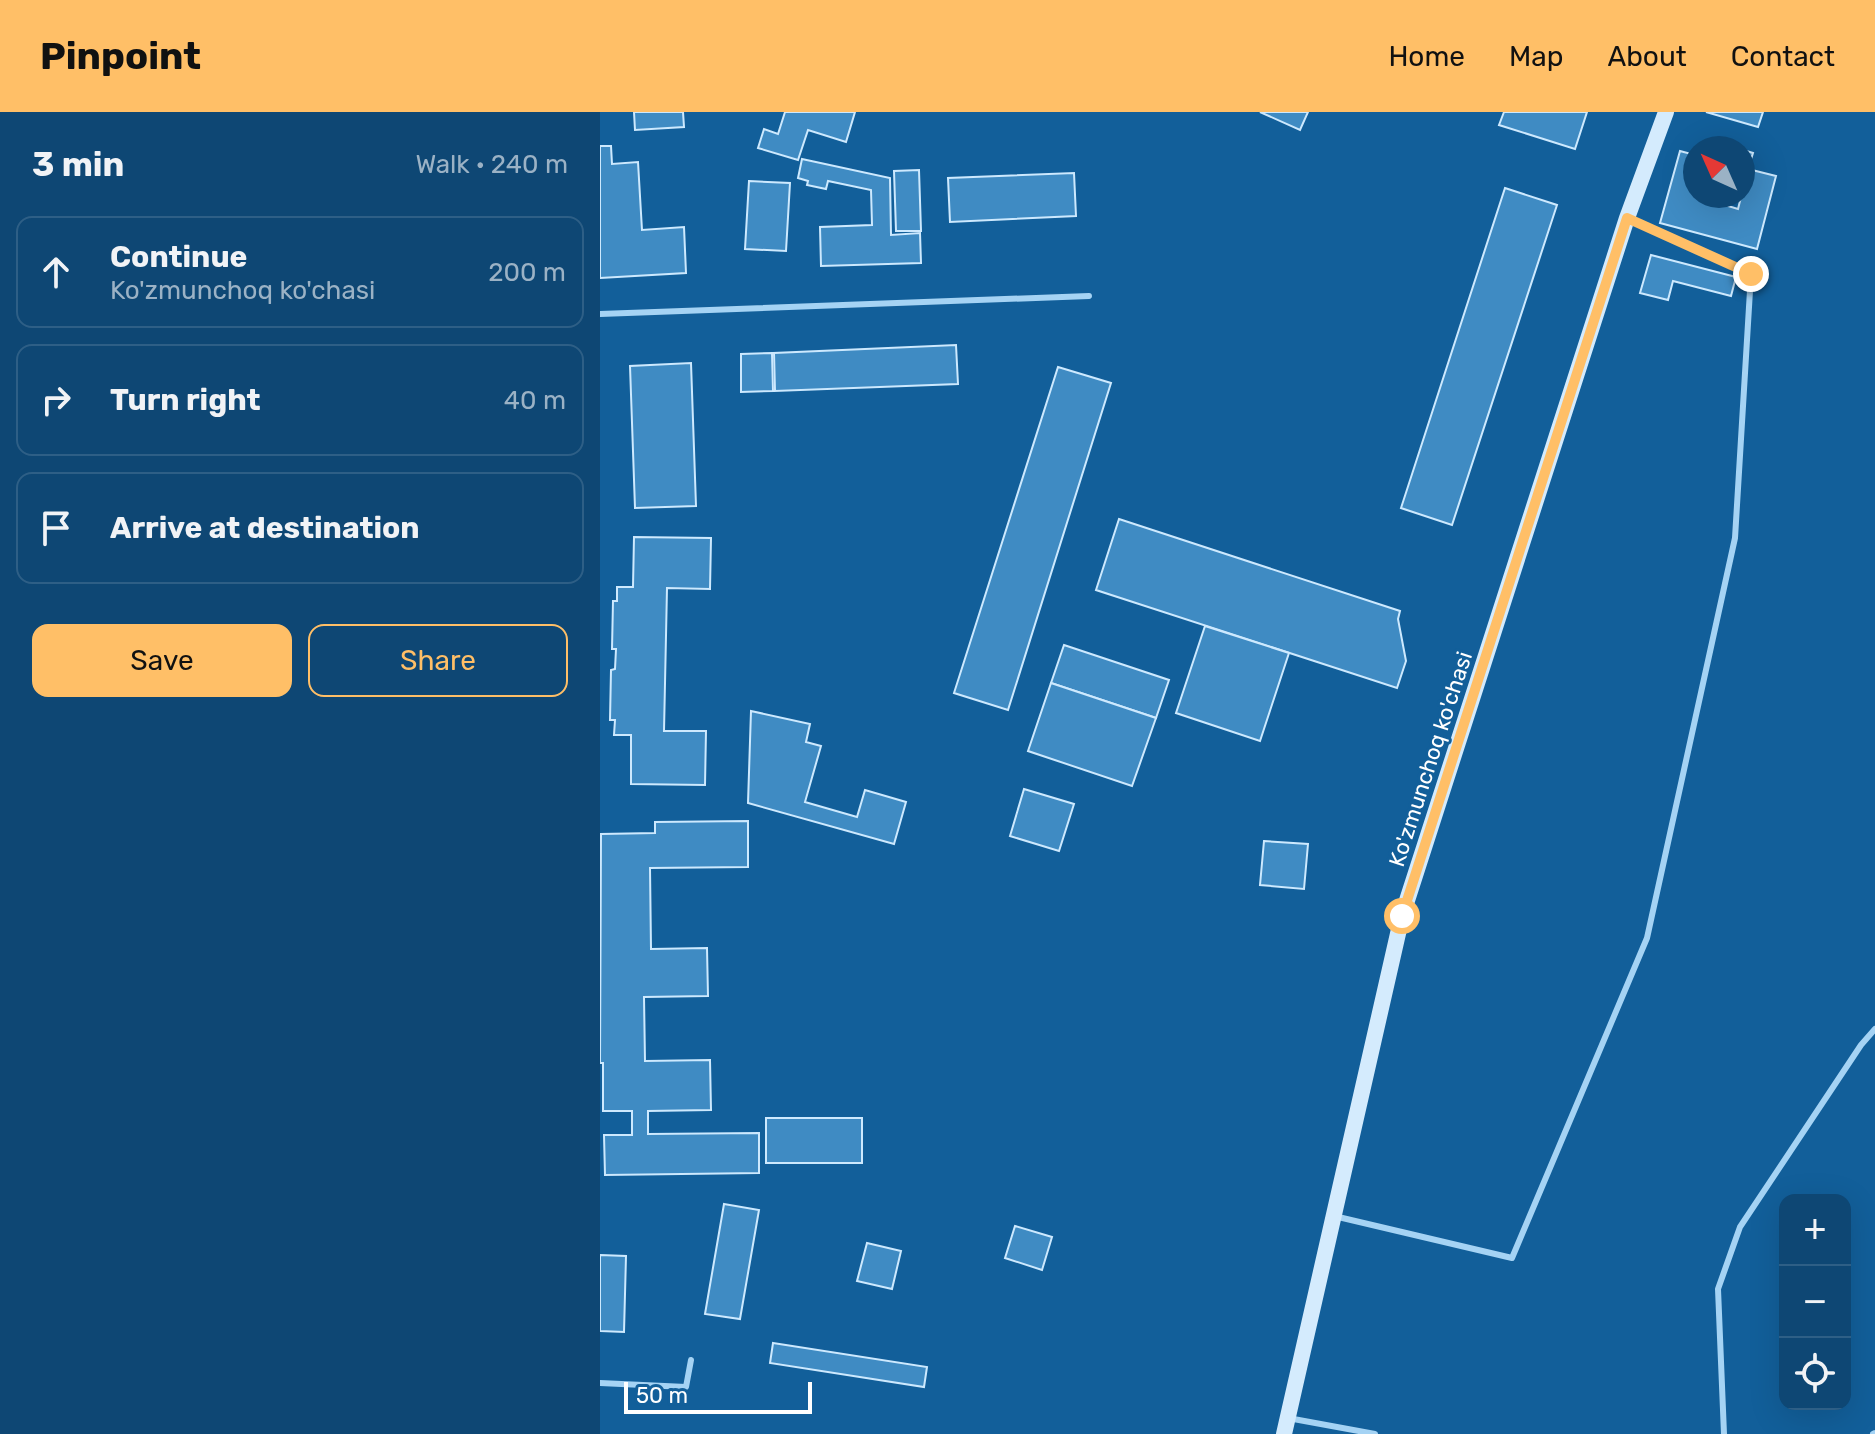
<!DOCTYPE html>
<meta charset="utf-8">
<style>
body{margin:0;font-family:Rubik,sans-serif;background:#1c517c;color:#f1f3f6}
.controls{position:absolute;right:24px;bottom:24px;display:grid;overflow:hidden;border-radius:16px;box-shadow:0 8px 32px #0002}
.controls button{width:72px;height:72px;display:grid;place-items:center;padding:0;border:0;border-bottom:2px solid #2e5f86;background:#0e4774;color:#f1f3f6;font:40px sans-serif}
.compass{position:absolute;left:1083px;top:24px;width:72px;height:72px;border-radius:50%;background:#0e4774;box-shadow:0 8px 32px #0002;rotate:315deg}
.scale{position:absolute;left:24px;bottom:20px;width:188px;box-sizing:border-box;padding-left:8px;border:4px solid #fff;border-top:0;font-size:22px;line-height:28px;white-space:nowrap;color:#fff;-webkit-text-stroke:6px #125f9a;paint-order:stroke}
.stop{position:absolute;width:24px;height:24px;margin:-18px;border:6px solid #ffbf67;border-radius:50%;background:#fff}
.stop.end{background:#ffbf67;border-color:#fff;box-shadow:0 2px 8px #0008}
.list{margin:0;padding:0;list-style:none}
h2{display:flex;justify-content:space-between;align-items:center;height:104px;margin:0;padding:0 32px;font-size:34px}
h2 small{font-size:26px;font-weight:400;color:#9bb2c5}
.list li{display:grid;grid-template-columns:52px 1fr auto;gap:24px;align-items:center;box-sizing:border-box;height:112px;margin:0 16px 16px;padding:0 16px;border:2px solid #2e5f86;border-radius:16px}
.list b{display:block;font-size:30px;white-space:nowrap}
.list p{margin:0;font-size:26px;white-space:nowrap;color:#9bb2c5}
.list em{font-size:26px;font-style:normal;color:#9bb2c5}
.actions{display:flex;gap:16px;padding:24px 32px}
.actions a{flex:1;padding:18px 0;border:2px solid #ffbf67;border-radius:16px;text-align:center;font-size:28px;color:#ffbf67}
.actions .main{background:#ffbf67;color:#111}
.icon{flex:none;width:44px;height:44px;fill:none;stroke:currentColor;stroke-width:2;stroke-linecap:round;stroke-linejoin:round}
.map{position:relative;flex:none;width:1275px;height:1322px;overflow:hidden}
header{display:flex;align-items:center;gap:48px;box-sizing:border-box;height:112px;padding:0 40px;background:#ffbf67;color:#111}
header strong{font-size:38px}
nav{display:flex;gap:44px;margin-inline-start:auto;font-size:28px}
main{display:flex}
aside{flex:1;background:#0e4774}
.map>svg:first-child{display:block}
.building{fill:#3f8bc3;stroke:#cde9fe;stroke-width:2}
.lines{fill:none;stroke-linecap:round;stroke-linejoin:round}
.lane{stroke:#a5d3f4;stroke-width:6}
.secondary{stroke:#d4ebfd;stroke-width:16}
.route{stroke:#ffbf67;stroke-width:10}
.labels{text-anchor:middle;stroke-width:6;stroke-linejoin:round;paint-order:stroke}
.street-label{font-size:22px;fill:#fff;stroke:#125f9a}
</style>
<header>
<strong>Pinpoint</strong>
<nav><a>Home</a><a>Map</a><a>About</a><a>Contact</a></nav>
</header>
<main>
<aside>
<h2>3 min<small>Walk · 240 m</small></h2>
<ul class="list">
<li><svg class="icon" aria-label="ahead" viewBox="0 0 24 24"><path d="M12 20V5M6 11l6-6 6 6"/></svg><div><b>Continue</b><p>Ko'zmunchoq ko'chasi</p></div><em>200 m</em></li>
<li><svg class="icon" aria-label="right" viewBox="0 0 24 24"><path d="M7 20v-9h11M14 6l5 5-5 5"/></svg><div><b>Turn right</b></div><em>40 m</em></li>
<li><svg class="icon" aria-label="arrive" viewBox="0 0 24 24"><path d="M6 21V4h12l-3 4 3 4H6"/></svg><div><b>Arrive at destination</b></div></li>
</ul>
<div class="actions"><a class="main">Save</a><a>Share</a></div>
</aside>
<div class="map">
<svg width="1275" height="1322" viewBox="0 0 1275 1322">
<rect width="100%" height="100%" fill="#125f9a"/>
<g class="building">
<polygon points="34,0 83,0 84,15 35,18"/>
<polygon points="185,0 255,0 246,30 208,18 198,48 158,36 164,17 178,22"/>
<polygon points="660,0 708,0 700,18"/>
<polygon points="904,0 987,0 975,37 899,13"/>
<polygon points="1106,0 1163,0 1158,15"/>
<polygon points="0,34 11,34 12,52 38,50 42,118 84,115 86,161 0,166"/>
<polygon points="1143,38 1153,41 1148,57 1143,56"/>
<polygon points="1080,39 1095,43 1095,84 1138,97 1148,57 1176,64 1157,137 1060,111"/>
<polygon points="202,47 290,66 291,123 320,121 321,151 221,154 220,115 272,113 271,78 228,69 226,77 207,73 208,69 198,66"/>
<polygon points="319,58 321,119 296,119 294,59"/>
<polygon points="474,61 476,104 350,110 348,66"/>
<polygon points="149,69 190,71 186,139 145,137"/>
<polygon points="905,76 957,93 852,413 801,396"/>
<polygon points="1051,143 1136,165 1131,184 1073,169 1068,188 1040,181"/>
<polygon points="356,233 358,272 175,279 174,241"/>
<polygon points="172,241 173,279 141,280 141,242"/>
<polygon points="91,251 96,394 35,396 30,254"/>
<polygon points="458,255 511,271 408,598 354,581"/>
<polygon points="519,407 800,499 798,507 806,549 797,576 496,478"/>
<polygon points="34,425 111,426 110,477 67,476 64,619 106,619 105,673 31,672 31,623 14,623 15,608 10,608 11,558 15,557 16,537 12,537 13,489 17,489 17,475 33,475"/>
<polygon points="605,514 689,541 660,629 576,601"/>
<polygon points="464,533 569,568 556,606 451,571"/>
<polygon points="451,571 556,606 532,674 428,639"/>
<polygon points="151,599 210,612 206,630 221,634 205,690 257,705 265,678 306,690 294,732 148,691"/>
<polygon points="424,677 474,692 459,739 410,724"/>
<polygon points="148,709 148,755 50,756 51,837 107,836 108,884 44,885 45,949 110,948 111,998 48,999 48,1022 159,1021 159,1061 5,1063 4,1023 32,1023 32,999 3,999 3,951 0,951 1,722 55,721 55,710"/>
<polygon points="664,729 708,732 704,777 660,773"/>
<rect x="166" y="1006" width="96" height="45"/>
<polygon points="124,1092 159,1098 140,1207 105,1202"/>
<polygon points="415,1114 452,1125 442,1158 405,1146"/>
<polygon points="267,1131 301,1139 292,1177 257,1169"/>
<polygon points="0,1143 26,1144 24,1220 0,1219"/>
<polygon points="173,1231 327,1255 324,1275 170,1251"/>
</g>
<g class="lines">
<g class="lane">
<polyline points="0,202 489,184"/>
<polyline points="734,1104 912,1146 1047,826 1135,426 1151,162 1027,106"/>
<polyline points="0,1271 86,1275 91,1248"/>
<polyline points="688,1306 775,1322"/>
<polyline points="1124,1322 1118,1177 1140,1115 1261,933 1275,917"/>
<polyline points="1273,1322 1275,1321"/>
</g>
<polyline class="secondary" points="684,1322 802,804 1027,106 1066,0"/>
</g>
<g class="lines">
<polyline class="route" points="802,804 1027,106 1151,162"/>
</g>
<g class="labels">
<g class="street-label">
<text transform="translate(830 647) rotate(-72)" y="8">Ko'zmunchoq ko'chasi</text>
</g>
</g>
</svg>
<div class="controls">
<button>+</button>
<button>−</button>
<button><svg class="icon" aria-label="locate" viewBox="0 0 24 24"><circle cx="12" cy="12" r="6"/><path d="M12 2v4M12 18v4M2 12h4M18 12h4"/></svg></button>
</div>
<svg class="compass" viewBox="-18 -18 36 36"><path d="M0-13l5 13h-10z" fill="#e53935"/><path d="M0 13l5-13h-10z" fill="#9bb2c5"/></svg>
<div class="scale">50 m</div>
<div class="stop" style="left:802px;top:804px"></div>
<div class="stop end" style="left:1151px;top:162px"></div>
</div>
</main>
